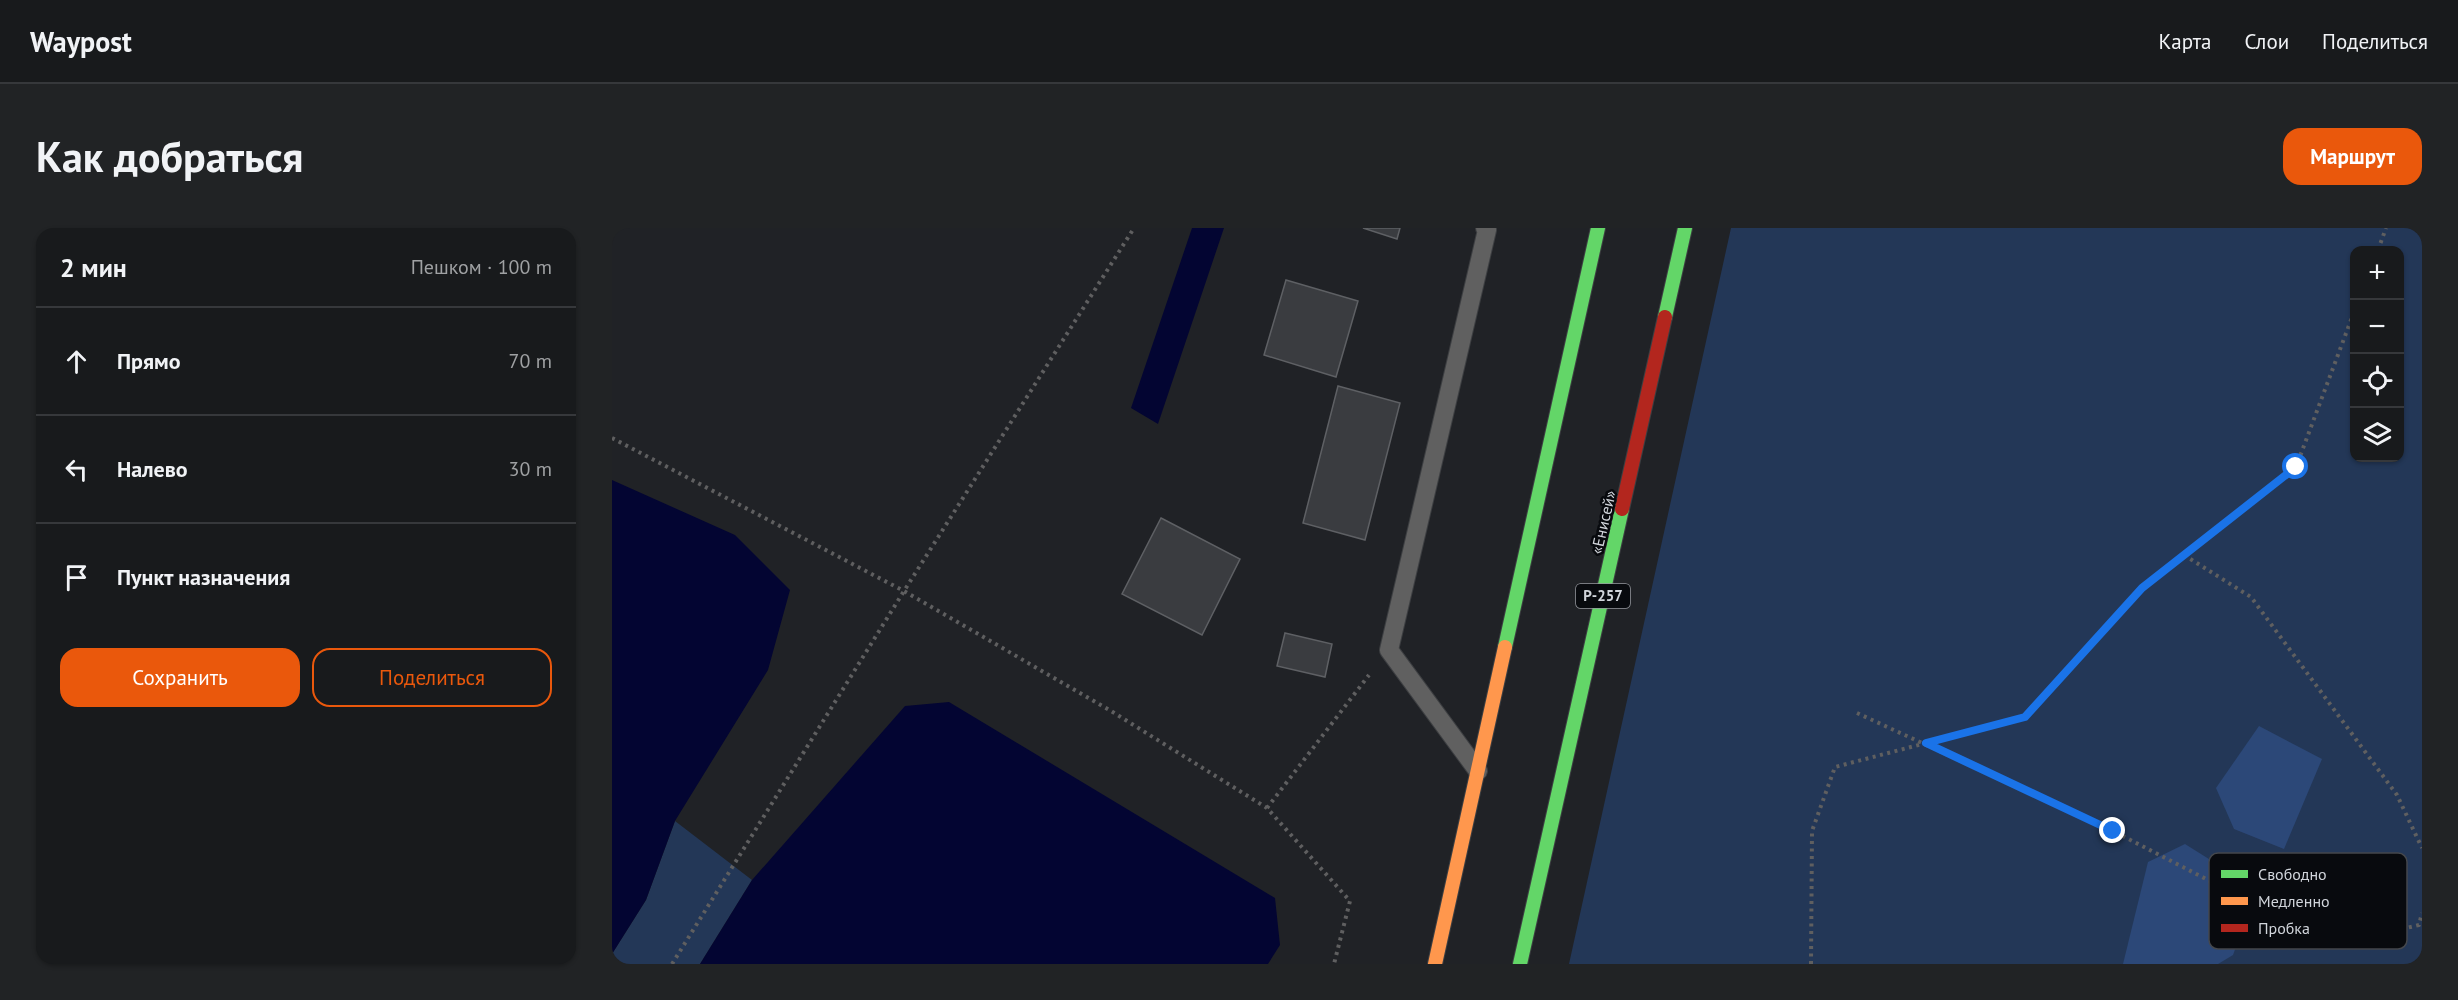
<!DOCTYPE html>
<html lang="ru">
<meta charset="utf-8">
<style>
body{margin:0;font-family:"PT Sans",sans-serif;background:#212325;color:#f1f3f6}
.controls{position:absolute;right:18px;top:18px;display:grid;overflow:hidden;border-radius:12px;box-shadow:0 2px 4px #0004}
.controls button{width:54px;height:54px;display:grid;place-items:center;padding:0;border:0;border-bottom:2px solid #36383b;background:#181a1c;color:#f1f3f6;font:30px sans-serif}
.stop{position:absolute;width:18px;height:18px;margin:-14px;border:4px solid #1a73e8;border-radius:50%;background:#fff}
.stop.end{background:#1a73e8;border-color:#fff;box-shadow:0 2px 6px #0008}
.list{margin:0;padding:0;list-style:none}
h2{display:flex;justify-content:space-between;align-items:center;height:78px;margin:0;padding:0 24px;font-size:26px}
h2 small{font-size:20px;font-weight:400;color:#9fa1a3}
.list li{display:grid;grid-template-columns:39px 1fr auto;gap:18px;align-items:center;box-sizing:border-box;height:108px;padding:0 24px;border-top:2px solid #36383b}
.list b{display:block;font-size:22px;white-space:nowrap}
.list em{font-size:20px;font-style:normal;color:#9fa1a3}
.actions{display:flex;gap:12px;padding:18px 24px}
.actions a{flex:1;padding:14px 0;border:2px solid #ea580c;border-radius:18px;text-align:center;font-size:21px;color:#ea580c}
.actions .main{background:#ea580c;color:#fff}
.icon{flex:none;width:33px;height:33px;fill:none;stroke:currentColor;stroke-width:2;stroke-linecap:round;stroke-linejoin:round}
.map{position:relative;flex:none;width:1810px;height:736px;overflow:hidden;border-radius:18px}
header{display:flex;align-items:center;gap:36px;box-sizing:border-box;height:84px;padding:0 30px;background:#181a1c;border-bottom:2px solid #36383b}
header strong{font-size:28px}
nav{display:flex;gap:33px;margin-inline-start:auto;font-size:21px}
.intro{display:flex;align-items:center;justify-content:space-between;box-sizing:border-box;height:144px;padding:0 36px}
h1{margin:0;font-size:42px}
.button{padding:15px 27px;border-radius:18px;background:#ea580c;color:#fff;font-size:21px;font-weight:700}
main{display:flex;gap:36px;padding:0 36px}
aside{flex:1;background:#181a1c;border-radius:18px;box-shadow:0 2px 4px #0004}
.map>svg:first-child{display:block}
.green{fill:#233757;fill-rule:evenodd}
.forest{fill:#2c4878}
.water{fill:#030532}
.building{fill:#3a3c40;stroke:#5e6064;stroke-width:1.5}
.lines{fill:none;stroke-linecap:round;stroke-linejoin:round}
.lane-casing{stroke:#3d3f42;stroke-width:20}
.fast-casing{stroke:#3d3f42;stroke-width:16}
.slow-casing{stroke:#3d3f42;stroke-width:16}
.jam-casing{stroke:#3d3f42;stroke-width:16}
.path{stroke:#5f5f60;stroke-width:4;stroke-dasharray:3 4.5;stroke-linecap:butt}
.lane{stroke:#606060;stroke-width:18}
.fast{stroke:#63d668;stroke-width:14}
.slow{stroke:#ff974d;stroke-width:14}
.jam{stroke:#b3261e;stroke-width:14}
.route{stroke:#1a73e8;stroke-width:8}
.labels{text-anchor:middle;stroke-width:5;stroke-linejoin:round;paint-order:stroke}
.shield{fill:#080a0e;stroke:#95989e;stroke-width:1.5}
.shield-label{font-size:15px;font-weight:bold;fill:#d1d5db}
.street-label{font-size:16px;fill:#d1d5db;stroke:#080a0e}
.key{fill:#080a0e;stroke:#44474c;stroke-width:1.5}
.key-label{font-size:16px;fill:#d1d5db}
</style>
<header>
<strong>Waypost</strong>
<nav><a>Карта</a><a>Слои</a><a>Поделиться</a></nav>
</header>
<div class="intro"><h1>Как добраться</h1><a class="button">Маршрут</a></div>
<main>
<aside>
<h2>2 мин<small>Пешком · 100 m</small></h2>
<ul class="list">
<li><svg class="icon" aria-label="ahead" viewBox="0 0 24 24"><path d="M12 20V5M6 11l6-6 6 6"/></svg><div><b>Прямо</b></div><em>70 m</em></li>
<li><svg class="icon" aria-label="left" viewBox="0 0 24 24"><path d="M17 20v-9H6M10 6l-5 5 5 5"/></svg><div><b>Налево</b></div><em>30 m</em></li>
<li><svg class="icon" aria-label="arrive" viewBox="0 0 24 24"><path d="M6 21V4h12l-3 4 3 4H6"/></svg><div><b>Пункт назначения</b></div></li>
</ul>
<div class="actions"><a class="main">Сохранить</a><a>Поделиться</a></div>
</aside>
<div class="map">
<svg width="1810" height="736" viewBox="0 0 1810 736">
<rect width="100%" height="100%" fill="#202226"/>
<g class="green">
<path d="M1119 0H1810V736H957ZM1742 22H1788V230H1742Z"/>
<polygon points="63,593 140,652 88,736 0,736 0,726 34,672"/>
</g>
<g class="forest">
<polygon points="1647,498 1710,531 1672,621 1622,601 1604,560"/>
<polygon points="1573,616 1616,643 1636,686 1621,727 1606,736 1511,736 1536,634"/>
</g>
<g class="water">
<polygon points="580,0 612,0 546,196 519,180"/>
<polygon points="0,252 123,307 178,362 156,442 63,593 34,672 0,726"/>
<polygon points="337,474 663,670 668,717 656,736 88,736 140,652 293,478"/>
</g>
<g class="building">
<polygon points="751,0 788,0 785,11"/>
<polygon points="674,52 746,73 724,149 652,127"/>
<polygon points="726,158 788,175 753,312 691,295"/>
<polygon points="549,290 628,331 590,407 510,366"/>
<polygon points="673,405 720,416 713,449 665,438"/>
</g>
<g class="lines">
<g class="lane-casing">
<polyline id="lane" points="866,543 777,422 875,2 873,0"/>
</g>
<g class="fast-casing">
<g id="fast">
<polyline points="1053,89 1073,0"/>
<polyline points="893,419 986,0"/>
<polyline points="908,736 1010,281"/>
</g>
</g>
<g class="slow-casing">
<polyline id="slow" points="823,736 893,419"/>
</g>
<g class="jam-casing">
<polyline id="jam" points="1010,281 1053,89"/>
</g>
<g class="path">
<polyline points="1766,22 1774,0"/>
<polyline points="0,210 292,363 499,483 655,580 738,673 722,736"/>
<polyline points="1572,327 1639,369 1785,567 1810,620"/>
<polyline points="1245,485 1501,603 1722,717 1807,697 1810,685"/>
<polyline points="655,580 757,447"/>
<polyline points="60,736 292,363 522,0"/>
<polyline points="1199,736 1200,603 1223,539 1413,489 1530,360 1684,239 1742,84"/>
</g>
<use href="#lane" class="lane"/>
<use href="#fast" class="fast"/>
<use href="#slow" class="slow"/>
<use href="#jam" class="jam"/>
</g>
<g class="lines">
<polyline class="route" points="1501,603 1314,515 1413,489 1530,360 1684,239"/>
</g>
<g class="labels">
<rect class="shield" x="964" y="356" width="54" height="24" rx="4.5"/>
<g class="shield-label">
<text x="991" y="373">Р-257</text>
</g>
<g class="street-label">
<text transform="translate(991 294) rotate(-77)" y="6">«Енисей»</text>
</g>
</g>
<rect x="1597" y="625" width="198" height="96" rx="9" class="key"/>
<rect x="1609" y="642" width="27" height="8" fill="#63d668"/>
<rect x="1609" y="669" width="27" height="8" fill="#ff974d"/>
<rect x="1609" y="696" width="27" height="8" fill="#b3261e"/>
<g class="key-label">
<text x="1646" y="652">Свободно</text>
<text x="1646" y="679">Медленно</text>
<text x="1646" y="706">Пробка</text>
</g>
</svg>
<div class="controls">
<button>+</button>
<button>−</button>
<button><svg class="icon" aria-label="locate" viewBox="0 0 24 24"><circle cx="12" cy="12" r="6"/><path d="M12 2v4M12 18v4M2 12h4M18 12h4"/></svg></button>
<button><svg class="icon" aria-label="layers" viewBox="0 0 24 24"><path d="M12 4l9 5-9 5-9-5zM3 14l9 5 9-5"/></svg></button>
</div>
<div class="stop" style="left:1684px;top:239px"></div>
<div class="stop end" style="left:1501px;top:603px"></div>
</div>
</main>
